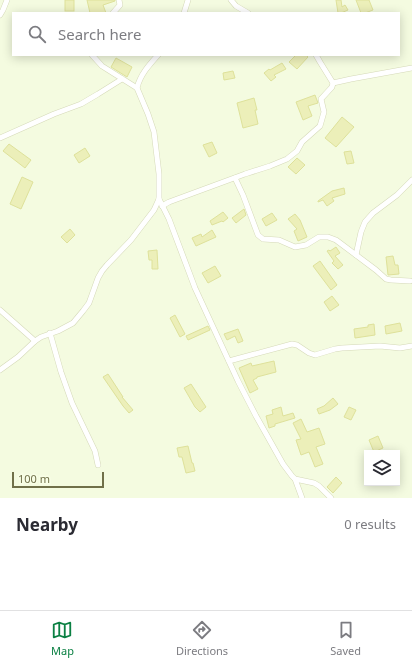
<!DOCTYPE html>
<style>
body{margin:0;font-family:"Noto Sans",sans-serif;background:#f2f2f3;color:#2b2b33}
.controls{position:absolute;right:12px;bottom:12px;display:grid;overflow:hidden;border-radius:0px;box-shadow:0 2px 10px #0003}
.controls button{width:36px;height:36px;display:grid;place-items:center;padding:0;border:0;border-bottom:1px solid #e1e1e2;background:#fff;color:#2b2b33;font:20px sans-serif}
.scale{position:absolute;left:12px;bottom:10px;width:92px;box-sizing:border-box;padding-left:4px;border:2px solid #707049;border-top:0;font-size:11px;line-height:14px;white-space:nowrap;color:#707049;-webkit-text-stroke:3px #f8fee6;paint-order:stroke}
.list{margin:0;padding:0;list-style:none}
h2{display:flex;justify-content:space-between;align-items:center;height:52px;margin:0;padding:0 16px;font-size:17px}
h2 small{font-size:13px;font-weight:400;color:#7c7c81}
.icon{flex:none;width:22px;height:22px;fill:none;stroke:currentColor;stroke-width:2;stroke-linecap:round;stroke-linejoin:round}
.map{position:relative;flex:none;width:412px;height:498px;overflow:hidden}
.search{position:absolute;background:#fff;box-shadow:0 2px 10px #0003;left:12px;right:12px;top:12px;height:44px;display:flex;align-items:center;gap:10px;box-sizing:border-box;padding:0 14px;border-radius:0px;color:#7c7c81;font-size:15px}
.sheet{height:112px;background:#fff}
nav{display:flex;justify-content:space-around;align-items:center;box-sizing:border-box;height:56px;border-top:1px solid #e1e1e2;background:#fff;font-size:11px;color:#7c7c81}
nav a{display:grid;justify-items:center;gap:2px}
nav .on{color:#0b8043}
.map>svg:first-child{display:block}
.building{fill:#ecefb9;stroke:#dee19a}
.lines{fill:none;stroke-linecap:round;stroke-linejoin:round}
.street-casing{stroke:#d5d9b8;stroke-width:6}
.street{stroke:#fff;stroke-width:5}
</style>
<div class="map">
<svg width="412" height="498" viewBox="0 0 412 498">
<rect width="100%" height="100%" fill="#f4fbe0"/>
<g class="building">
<rect x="65" y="0" width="9" height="11"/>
<polygon points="87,0 115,0 115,1 103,5 106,13 90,13"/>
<polygon points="336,0 341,0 342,7 345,5 348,10 341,13 338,13"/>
<polygon points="356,0 369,0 373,10 365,13 361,13"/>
<polygon points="296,55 306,55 308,57 297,69 289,62"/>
<polygon points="116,58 132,67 127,77 111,67"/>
<polygon points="282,63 286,69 274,75 276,77 271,81 264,73 269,69 270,70"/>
<polygon points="233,71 235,78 224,80 223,73"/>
<polygon points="315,95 318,103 308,106 312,116 303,120 296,102"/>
<polygon points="254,98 257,110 255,110 258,124 243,128 237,103"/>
<polygon points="342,117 354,127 336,147 325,138"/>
<polygon points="212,142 217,153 209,157 203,145"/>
<polygon points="9,144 31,160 25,168 3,151"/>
<polygon points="85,148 90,156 79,163 74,155"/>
<polygon points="351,151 354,163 347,164 344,152"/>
<polygon points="297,158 305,165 296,174 288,167"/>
<polygon points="22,177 33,182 21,209 10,204"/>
<polygon points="344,188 345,194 332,198 334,201 327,206 323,200 318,202 318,201 332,191"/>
<polygon points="244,209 246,215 236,223 232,218"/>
<polygon points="223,212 228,218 223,222 222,221 212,225 210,221"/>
<polygon points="272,213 277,220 266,226 262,219"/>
<polygon points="295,214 300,220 307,237 298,241 294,231 297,229 288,219"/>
<polygon points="70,229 75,235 67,243 61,237"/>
<polygon points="212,230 216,237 196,246 192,238 201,234 202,237"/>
<polygon points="336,247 340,253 335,256 343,265 338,269 332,263 334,261 327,251 329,250 330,251"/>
<polygon points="157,250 158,269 152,269 152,260 149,260 148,251"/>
<polygon points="393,256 395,265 398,265 399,274 388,275 386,257"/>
<polygon points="320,261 337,285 331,290 313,266"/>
<polygon points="215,266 221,276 208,283 202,273"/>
<polygon points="332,296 339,305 330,311 324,302"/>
<polygon points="175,315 185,334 180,337 170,318"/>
<polygon points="400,323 402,331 386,334 385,326"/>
<polygon points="374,324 375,335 355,338 354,329 368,327 368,325"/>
<polygon points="208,326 210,330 188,340 186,336"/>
<polygon points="238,329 243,341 238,343 235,336 227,340 224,334"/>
<polygon points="274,361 276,372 257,377 257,378 253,380 258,389 250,393 239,368 251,363 252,366"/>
<polygon points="108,374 123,397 122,397 133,410 129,413 123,406 103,377"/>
<polygon points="191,384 206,407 200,412 195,407 184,388"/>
<polygon points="333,398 338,404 330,410 319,414 317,409 324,406"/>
<polygon points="281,407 283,416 293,413 295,418 275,424 275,426 269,428 266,416 273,414 272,410"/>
<polygon points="349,407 356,410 351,420 344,417"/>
<polygon points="301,419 307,432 319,428 325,444 316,447 323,464 315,467 309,452 301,455 296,440 301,439 293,423"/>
<polygon points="378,436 383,448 374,452 369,440"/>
<polygon points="188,446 192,463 193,463 195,471 186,473 182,457 179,457 177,448"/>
<polygon points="336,477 342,483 333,493 327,487"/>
</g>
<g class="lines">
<g class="street-casing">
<g id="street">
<polyline points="231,0 236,6 248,13"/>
<polyline points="113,13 120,5 119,0"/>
<polyline points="184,13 188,0"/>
<polyline points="0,15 3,10 7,0"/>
<polyline points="333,83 351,79 412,68"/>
<path d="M137 88C140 75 149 65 158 55"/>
<polyline points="0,138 54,114 81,104 98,94 122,79"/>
<polyline points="235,178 243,195 258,235 263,239 279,240 295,247 306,245 319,237 328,237 336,240 376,270 386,279 391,280 410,281"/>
<polyline points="159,199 169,219 195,288 238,381 256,416 283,464 292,476 295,479 314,483 319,486 331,498"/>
<polyline points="162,206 169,202 245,174 270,166 287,159 297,151 302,142 320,126 324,112 321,99 332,87 333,83 320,62 316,55"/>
<polyline points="356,255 361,232 365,222 373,213 397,195 412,180"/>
<polyline points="0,310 35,341"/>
<polyline points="50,333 61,372 72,403 95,451 98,465"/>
<polyline points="229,361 292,344 297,345 309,353 315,355 335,349 342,348 380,346 400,348 412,346"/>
<polyline points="0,370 18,357 35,341 41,337 58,331 73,323 83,311 89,303 98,278 102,271 107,265 131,240 154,210 159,199 159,174 154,132 148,114 137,88 102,66 92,55"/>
<polyline points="295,479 302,498"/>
</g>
</g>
<use href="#street" class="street"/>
</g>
</svg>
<div class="controls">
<button><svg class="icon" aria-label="layers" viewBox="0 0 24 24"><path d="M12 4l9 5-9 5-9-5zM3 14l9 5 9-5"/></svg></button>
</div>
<div class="scale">100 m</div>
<div class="search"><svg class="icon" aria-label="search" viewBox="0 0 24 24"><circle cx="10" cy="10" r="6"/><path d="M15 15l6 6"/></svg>Search here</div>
</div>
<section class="sheet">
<h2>Nearby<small>0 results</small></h2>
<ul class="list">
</ul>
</section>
<nav>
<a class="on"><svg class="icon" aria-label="map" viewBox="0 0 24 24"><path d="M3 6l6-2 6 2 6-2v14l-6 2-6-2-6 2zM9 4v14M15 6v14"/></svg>Map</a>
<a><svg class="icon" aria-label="directions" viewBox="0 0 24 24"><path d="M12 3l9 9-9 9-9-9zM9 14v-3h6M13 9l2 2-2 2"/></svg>Directions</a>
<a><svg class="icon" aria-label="saved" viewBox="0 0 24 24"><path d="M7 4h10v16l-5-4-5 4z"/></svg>Saved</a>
</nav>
